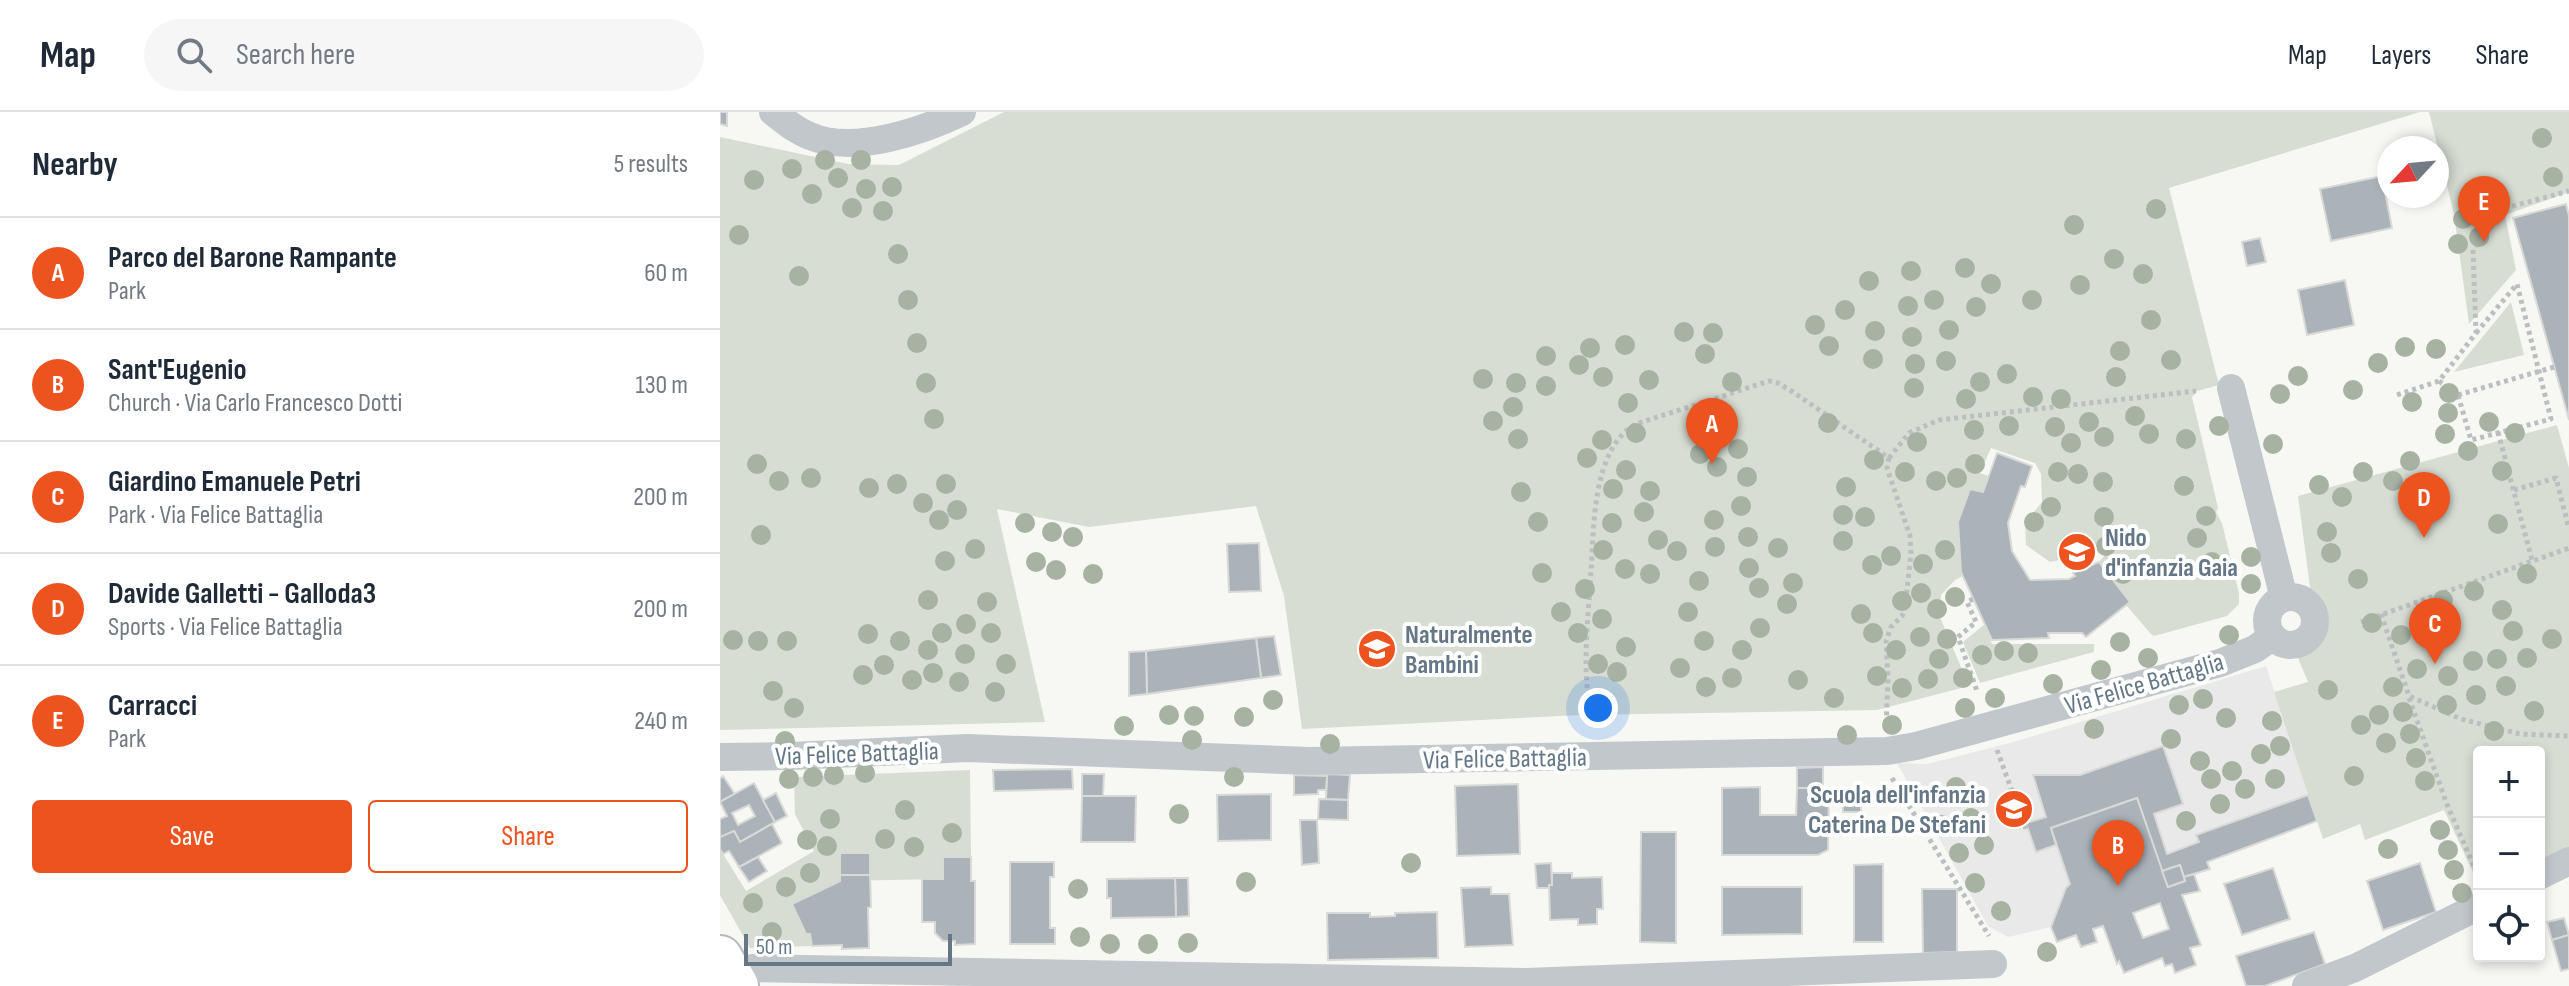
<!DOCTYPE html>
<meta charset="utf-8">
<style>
body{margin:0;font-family:"Sofia Sans Condensed",sans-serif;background:#f6f6f7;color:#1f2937}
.controls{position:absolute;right:24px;bottom:24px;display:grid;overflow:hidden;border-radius:8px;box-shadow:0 4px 12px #0003}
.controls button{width:72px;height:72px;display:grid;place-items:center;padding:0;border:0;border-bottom:2px solid #e0e1e3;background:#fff;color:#1f2937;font:40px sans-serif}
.compass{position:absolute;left:1657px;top:24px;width:72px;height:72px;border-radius:50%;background:#fff;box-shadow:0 4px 12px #0003;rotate:244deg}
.scale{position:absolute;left:24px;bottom:20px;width:208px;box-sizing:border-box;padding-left:8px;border:4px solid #657787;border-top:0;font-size:22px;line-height:28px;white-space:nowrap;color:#657787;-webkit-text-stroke:6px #fff;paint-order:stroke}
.you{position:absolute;left:878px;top:596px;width:28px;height:28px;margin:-20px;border:6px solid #fff;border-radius:50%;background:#1a73e8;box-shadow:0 0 0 12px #1a73e833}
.badge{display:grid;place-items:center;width:52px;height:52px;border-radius:50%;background:#ed531f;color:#fff;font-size:26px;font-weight:700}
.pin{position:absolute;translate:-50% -66px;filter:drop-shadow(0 2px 4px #0008)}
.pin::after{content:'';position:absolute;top:42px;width:28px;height:24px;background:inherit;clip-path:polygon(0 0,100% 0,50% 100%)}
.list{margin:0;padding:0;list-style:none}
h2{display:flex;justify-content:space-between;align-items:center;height:104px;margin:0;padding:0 32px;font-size:34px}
h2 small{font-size:26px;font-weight:400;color:#747a83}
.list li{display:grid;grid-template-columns:52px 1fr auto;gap:24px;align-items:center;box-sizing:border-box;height:112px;padding:0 32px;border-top:2px solid #e0e1e3}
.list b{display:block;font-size:30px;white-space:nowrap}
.list p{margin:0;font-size:26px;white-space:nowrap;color:#747a83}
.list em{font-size:26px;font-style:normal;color:#747a83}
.actions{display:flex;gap:16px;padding:24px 32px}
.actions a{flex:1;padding:18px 0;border:2px solid #ed531f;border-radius:8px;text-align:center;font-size:28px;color:#ed531f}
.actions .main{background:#ed531f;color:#fff}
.icon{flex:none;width:44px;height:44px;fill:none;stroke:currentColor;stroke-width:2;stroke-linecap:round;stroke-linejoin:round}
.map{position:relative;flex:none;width:1849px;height:874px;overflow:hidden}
header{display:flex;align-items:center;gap:48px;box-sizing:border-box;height:112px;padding:0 40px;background:#fff;border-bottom:2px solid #e0e1e3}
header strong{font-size:38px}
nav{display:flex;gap:44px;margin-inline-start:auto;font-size:28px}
.search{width:560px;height:72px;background:#f6f6f7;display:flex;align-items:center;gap:20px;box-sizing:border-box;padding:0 28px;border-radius:44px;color:#747a83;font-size:30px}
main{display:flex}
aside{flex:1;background:#fff}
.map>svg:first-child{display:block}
.built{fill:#e8e9e8}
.green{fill:#d7ddd3}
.building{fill:#abb3b9;stroke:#d9d9d7;stroke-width:2;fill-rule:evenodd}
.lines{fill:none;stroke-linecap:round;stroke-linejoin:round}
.primary-casing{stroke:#b6babe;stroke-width:48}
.path{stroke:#bcbfc2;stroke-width:5;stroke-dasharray:4 4;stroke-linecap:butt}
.minor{stroke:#c2c7cb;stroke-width:28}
.primary{stroke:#fff;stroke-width:44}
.tree{fill:#a7b2a3}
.labels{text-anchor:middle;stroke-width:8;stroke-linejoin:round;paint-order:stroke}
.poi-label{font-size:26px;font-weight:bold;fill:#657787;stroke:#fff;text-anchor:start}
.street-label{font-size:26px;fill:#657787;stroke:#fff}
</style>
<header>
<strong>Map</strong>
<div class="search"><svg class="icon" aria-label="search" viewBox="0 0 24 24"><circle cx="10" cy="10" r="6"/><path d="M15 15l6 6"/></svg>Search here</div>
<nav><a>Map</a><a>Layers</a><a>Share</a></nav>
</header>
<main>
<aside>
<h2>Nearby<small>5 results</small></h2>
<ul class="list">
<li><span class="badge">A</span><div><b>Parco del Barone Rampante</b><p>Park</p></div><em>60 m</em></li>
<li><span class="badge">B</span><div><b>Sant'Eugenio</b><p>Church · Via Carlo Francesco Dotti</p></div><em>130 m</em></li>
<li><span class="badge">C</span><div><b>Giardino Emanuele Petri</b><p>Park · Via Felice Battaglia</p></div><em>200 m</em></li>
<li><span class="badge">D</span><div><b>Davide Galletti - Galloda3</b><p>Sports · Via Felice Battaglia</p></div><em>200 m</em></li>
<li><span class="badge">E</span><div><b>Carracci</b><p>Park</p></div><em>240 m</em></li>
</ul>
<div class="actions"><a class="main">Save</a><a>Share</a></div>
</aside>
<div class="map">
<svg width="1849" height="874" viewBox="0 0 1849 874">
<rect width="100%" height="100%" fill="#f7f8f4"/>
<polygon class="built" points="1546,554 1597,709 1487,749 1490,757 1464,765 1459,753 1331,716 1350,772 1346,776 1331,815 1288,825 1268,814 1177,651 1207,652 1290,631"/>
<g class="green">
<polygon points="284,0 1700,0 1449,76 1499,273 1477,279 1472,285 1498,396 1496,400 1502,411 1519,481 1519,492 1507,504 1434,524 1431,522 1406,493 1410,489 1379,450 1384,444 1378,436 1364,434 1355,445 1330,450 1306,433 1305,411 1322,390 1321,362 1315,351 1271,336 1260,361 1268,364 1263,380 1250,377 1238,410 1243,464 1235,468 1221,483 1220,505 1249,574 1157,598 860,603 582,617 564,484 536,394 369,415 277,397 325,610 0,618 0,25 128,52 179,53"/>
<polygon points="1709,0 1849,0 1849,80 1785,103 1796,158 1749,212 1734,102"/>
<polygon points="1791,190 1804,243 1734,260"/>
<polygon points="1837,313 1849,356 1849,743 1819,756 1819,640 1759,640 1759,773 1724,698 1645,728 1640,712 1603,727 1554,580 1588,570 1573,534 1589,526 1595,513 1578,384"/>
<polygon points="1265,512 1272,532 1374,532 1374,540 1260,571 1243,530"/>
<polygon points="250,658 251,745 223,767 120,769 72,792 86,822 90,822 92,834 30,836 0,783 0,737 26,779 94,739 75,702 74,665"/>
</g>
<g class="building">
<polygon points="0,0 7,0 7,14 0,12"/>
<polygon points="1662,64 1672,116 1611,129 1600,77"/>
<polygon points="1846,92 1849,104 1849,308 1793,106"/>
<polygon points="1540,126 1546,150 1527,154 1522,130"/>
<polygon points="1625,168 1634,213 1587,223 1578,178"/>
<polygon points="1277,341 1312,354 1305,375 1301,374 1288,411 1292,439 1310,468 1349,467 1355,464 1353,461 1379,450 1410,490 1366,525 1362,521 1328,521 1329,526 1272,528 1241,460 1238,410 1250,377 1263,380"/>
<polygon points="539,431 541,479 509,480 507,432"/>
<polygon points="554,524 561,563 541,566 536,526"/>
<polygon points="536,526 541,566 427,582 426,539"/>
<polygon points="426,539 427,582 409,584 409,540"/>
<polygon points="1443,634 1463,692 1434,702 1447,742 1479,730 1476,723 1588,683 1597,709 1487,750 1490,757 1464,765 1460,753 1442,759 1417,686 1331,716 1336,733 1316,740 1306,711 1326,705 1313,663 1360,663"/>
<polygon points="1103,655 1103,676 1077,676 1077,656"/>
<polygon points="352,657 353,677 274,679 273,658"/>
<polygon points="362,662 384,662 383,684 362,684"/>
<polygon points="607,662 630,663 628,688 606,687"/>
<polygon points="574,663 607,664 606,678 598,678 598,682 574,683"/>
<polygon points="3,664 15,682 0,690 0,667"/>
<path d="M34 671 55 710 20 730 14 719 0 726V707L7 704 0 690ZM29 693 35 704 18 713 12 701Z"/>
<polygon points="798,672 800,742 737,744 735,674"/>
<polygon points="1040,675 1040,703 1076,703 1077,676 1109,676 1108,738 1098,743 1002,743 1002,676"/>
<polygon points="56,681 67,704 55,710 43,688"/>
<polygon points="1122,681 1141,681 1141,700 1123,700"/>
<polygon points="551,682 551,728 498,729 497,683"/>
<polygon points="362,684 416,684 415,730 361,730"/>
<path d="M1417 686 1448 775 1465 769 1464 765 1474 762 1480 779 1462 783 1481 833 1470 836 1476 853 1455 861 1452 852 1445 854 1442 846 1404 861 1399 849 1397 852 1383 814 1373 817 1377 830 1361 835 1356 823 1337 830 1331 815 1346 776 1350 772 1331 716ZM1440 791 1449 817 1423 826 1413 801Z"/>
<polygon points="599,687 628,688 628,708 598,707"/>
<polygon points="580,708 597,708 599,751 582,753"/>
<polygon points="52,712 62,731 19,755 9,739 3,742 0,737 0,725 14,719 20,730"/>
<polygon points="921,720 956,720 956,831 920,830"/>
<rect x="120" y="741" width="30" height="22"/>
<polygon points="38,745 47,759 29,770 19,755"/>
<polygon points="223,745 251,745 251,769 255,769 255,832 235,833 235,829 223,829 215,821 215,810 202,810 202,767 223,767"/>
<polygon points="290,750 334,750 334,765 330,765 330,816 335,816 335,832 290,832"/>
<polygon points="831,751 832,773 829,773 829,776 817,776 815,752"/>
<polygon points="1700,751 1716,800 1663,818 1647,769"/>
<polygon points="1163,752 1163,830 1134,830 1134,753"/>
<polygon points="1460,753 1465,769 1448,775 1442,759"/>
<polygon points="1553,756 1570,807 1522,823 1504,772"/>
<polygon points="832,761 852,761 852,766 882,765 883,797 877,797 877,812 858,813 858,807 830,808 829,773 832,773"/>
<polygon points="120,763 150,763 151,795 148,796 149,836 122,837 122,833 92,834 90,822 86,822 72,792 120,769"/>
<polygon points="455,766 468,766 469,804 456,805"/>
<polygon points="455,766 456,805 391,806 391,786 387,786 387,767"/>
<polygon points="771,775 771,782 789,782 793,833 745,835 741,776"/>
<polygon points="1002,775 1082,775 1082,822 1002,823"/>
<polygon points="1202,777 1237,777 1237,840 1203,841"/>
<polygon points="717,800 718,846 608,848 607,801 650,801 650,805 675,804 675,801"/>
<polygon points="1844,806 1849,823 1832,828 1827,810"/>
<polygon points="1594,820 1605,852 1545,874 1526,874 1516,844"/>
<polygon points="1849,823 1849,857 1841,859 1832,828"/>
</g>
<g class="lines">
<g class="primary-casing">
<polyline id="primary" points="0,846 16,874"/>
</g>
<g class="path">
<polyline points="1719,269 1738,283 1751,328 1831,307 1797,172 1756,221"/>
<polyline points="1677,283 1719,269 1756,221 1753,137 1786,96 1849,79"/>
<polyline points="1738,283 1834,255"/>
<polyline points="1778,320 1812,448"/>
<polyline points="1169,346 1189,321 1219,308 1476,279"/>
<polyline points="1794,378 1836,366 1849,417"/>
<polyline points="1253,487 1247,490 1256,510 1238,525 1257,579"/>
<polyline points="1661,502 1689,584 1741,607 1800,622 1849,624"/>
<polyline points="1641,510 1849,436"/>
<polyline points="1689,586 1726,690 1759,766"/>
<path d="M869 608C869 589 866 571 866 552 866 522 869 490 871 460 874 415 872 336 916 312L1049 269 1058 271 1073 280 1169 346 1167 356 1190 424 1191 440 1185 497 1182 504 1171 515 1166 529 1168 567 1166 614"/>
<polyline points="1277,638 1306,717"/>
<polyline points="1172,666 1269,824"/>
</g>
<g class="minor">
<path d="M53 0C65 9 76 19 90 24 134 43 202 19 242 0"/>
<polyline points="1511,276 1564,486"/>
<circle cx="1571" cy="509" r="24"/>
<polyline points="0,645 71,644 248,636 589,649 1167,639 1196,634 1500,551 1535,537 1552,525"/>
<polyline points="1819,764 1849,749"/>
<polyline points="8,861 33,856 806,870 1273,852"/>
<polyline points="1586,874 1635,856 1759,794"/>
</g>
<use href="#primary" class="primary"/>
</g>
<g class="tree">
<circle cx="1822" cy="26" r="10"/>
<circle cx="105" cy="48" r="10"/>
<circle cx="141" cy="48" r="10"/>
<circle cx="72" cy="57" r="10"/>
<circle cx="1833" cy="65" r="10"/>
<circle cx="118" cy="66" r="10"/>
<circle cx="34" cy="68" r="10"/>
<circle cx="172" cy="75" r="10"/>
<circle cx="146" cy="77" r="10"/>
<circle cx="92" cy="82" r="10"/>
<circle cx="132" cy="96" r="10"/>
<circle cx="1436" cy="97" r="10"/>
<circle cx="163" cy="99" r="10"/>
<circle cx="1743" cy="107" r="10"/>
<circle cx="1354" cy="113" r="10"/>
<circle cx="19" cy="123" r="10"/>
<circle cx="1759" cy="125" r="10"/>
<circle cx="1738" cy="132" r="10"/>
<circle cx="178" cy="142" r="10"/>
<circle cx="1394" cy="147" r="10"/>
<circle cx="1245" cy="156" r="10"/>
<circle cx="1191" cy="159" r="10"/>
<circle cx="1423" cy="162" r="10"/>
<circle cx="79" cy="164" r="10"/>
<circle cx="1149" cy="169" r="10"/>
<circle cx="1271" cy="172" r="10"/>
<circle cx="1360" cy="173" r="10"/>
<circle cx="188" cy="188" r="10"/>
<circle cx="1214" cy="188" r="10"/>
<circle cx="1312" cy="188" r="10"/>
<circle cx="1188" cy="194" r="10"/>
<circle cx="1256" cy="195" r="10"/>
<circle cx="1125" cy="198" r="10"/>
<circle cx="1431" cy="208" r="10"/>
<circle cx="1095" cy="213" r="10"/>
<circle cx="1229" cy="218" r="10"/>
<circle cx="1155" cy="219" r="10"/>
<circle cx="964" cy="220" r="10"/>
<circle cx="993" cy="221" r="10"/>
<circle cx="1192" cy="225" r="10"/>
<circle cx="197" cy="231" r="10"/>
<circle cx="905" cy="233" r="10"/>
<circle cx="1109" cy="234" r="10"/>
<circle cx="1685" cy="235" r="10"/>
<circle cx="870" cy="236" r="10"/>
<circle cx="1716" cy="237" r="10"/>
<circle cx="1400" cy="239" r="10"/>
<circle cx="985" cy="242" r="10"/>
<circle cx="826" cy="244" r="10"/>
<circle cx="1153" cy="247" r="10"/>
<circle cx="1451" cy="248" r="10"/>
<circle cx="1226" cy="249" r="10"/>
<circle cx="1658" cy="251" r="10"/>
<circle cx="1195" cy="252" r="10"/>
<circle cx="859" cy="253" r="10"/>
<circle cx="1287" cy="262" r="10"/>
<circle cx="1578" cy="264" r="10"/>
<circle cx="883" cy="265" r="10"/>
<circle cx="1396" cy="265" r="10"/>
<circle cx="763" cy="267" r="10"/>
<circle cx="929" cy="268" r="10"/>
<circle cx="1012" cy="270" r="10"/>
<circle cx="1260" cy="270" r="10"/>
<circle cx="206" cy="271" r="10"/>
<circle cx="796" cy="271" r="10"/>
<circle cx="826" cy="274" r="10"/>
<circle cx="1194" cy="276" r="10"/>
<circle cx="1633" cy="278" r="10"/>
<circle cx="1729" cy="281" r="10"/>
<circle cx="1560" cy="282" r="10"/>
<circle cx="1313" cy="285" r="10"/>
<circle cx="1246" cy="287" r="10"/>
<circle cx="1341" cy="287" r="10"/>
<circle cx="1692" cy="290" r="10"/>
<circle cx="908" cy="291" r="10"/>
<circle cx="793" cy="295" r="10"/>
<circle cx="993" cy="296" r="10"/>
<circle cx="1728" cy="301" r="10"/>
<circle cx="1415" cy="304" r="10"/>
<circle cx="214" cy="307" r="10"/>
<circle cx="773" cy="309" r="10"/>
<circle cx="1369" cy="310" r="10"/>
<circle cx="1769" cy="310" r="10"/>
<circle cx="1108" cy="311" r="10"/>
<circle cx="1289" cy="314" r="10"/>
<circle cx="1499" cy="314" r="10"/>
<circle cx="1335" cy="315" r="10"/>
<circle cx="1254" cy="318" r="10"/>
<circle cx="916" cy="321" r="10"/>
<circle cx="1795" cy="321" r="10"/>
<circle cx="1429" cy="322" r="10"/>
<circle cx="1725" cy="322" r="10"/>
<circle cx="1384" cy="325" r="10"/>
<circle cx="798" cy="327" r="10"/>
<circle cx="1466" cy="327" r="10"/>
<circle cx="882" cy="328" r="10"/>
<circle cx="1197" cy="330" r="10"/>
<circle cx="1351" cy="331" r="10"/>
<circle cx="1553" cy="332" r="10"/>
<circle cx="1018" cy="337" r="10"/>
<circle cx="1748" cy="339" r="10"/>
<circle cx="980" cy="342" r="10"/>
<circle cx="867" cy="346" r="10"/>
<circle cx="1154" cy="348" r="10"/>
<circle cx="1690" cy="349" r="10"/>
<circle cx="37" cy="352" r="10"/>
<circle cx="1255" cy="352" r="10"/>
<circle cx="997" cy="355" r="10"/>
<circle cx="906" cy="358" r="10"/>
<circle cx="1782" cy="359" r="10"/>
<circle cx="1185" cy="360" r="10"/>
<circle cx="1338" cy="360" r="10"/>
<circle cx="1643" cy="360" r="10"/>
<circle cx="1358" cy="362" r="10"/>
<circle cx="1027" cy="365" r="10"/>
<circle cx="91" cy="366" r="10"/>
<circle cx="1237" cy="366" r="10"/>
<circle cx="59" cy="369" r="10"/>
<circle cx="1216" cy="369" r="10"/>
<circle cx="1673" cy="369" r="10"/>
<circle cx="1383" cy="370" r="10"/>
<circle cx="177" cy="372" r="10"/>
<circle cx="226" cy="372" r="10"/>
<circle cx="1599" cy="373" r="10"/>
<circle cx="1464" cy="374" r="10"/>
<circle cx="1126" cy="375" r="10"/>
<circle cx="149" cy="376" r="10"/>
<circle cx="893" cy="377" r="10"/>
<circle cx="930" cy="379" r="10"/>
<circle cx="801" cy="380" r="10"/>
<circle cx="1622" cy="385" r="10"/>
<circle cx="203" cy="391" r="10"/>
<circle cx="1021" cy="394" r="10"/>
<circle cx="1331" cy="395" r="10"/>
<circle cx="237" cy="398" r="10"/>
<circle cx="924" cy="400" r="10"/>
<circle cx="1123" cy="403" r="10"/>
<circle cx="1486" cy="404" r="10"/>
<circle cx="1145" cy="405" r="10"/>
<circle cx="1384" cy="405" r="10"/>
<circle cx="219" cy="408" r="10"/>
<circle cx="994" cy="408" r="10"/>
<circle cx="818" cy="410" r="10"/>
<circle cx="1314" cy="410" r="10"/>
<circle cx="305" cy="411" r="10"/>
<circle cx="892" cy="411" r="10"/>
<circle cx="1778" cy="412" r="10"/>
<circle cx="332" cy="420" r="10"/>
<circle cx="1607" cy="420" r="10"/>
<circle cx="41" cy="423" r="10"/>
<circle cx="353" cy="425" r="10"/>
<circle cx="1028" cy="425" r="10"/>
<circle cx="1477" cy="426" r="10"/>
<circle cx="938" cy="428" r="10"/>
<circle cx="1123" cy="429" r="10"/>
<circle cx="1350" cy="432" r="10"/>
<circle cx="1386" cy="434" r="10"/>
<circle cx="995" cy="435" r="10"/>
<circle cx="1058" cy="436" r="10"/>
<circle cx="255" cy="437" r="10"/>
<circle cx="883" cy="438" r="10"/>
<circle cx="1225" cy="438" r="10"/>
<circle cx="957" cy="439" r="10"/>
<circle cx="1611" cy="441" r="10"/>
<circle cx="1171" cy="444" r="10"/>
<circle cx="1531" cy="445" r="10"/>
<circle cx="225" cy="449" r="10"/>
<circle cx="316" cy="450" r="10"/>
<circle cx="1492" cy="450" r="10"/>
<circle cx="1203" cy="452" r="10"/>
<circle cx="1152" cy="453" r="10"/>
<circle cx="1460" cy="454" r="10"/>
<circle cx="1029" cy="456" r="10"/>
<circle cx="905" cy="457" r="10"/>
<circle cx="336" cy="458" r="10"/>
<circle cx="1436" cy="458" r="10"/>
<circle cx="822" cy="461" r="10"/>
<circle cx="373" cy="462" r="10"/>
<circle cx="930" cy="462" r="10"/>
<circle cx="1403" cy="462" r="10"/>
<circle cx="1807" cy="462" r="10"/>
<circle cx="1638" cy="467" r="10"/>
<circle cx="979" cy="469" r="10"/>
<circle cx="1073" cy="471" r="10"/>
<circle cx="1531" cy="472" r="10"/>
<circle cx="1039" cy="476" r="10"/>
<circle cx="865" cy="477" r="10"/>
<circle cx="1754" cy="479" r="10"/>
<circle cx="1201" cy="481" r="10"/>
<circle cx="1235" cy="485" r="10"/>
<circle cx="208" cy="488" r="10"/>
<circle cx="1723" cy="488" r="10"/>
<circle cx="1182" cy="489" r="10"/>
<circle cx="267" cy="490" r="10"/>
<circle cx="1067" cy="492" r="10"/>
<circle cx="1217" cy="497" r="10"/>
<circle cx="1782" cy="498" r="10"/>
<circle cx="841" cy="500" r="10"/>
<circle cx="968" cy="500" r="10"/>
<circle cx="1141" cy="502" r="10"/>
<circle cx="882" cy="507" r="10"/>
<circle cx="1652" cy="511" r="10"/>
<circle cx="246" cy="512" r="10"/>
<circle cx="1712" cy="512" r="10"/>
<circle cx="1040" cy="516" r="10"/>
<circle cx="1793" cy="519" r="10"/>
<circle cx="222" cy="521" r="10"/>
<circle cx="271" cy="521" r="10"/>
<circle cx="858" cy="521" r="10"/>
<circle cx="1153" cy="521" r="10"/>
<circle cx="148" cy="522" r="10"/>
<circle cx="1509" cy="523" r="10"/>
<circle cx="1681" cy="523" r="10"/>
<circle cx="1200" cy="525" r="10"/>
<circle cx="1227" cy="527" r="10"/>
<circle cx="1832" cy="527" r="10"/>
<circle cx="13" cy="528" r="10"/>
<circle cx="38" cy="529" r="10"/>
<circle cx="67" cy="529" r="10"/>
<circle cx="180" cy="529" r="10"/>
<circle cx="984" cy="529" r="10"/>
<circle cx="1400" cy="530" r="10"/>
<circle cx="906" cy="535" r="10"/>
<circle cx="208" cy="538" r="10"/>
<circle cx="1022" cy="538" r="10"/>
<circle cx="1176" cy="538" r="10"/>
<circle cx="1284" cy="539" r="10"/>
<circle cx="1308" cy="541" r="10"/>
<circle cx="245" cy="542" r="10"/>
<circle cx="1262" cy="543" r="10"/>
<circle cx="1428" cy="546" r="10"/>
<circle cx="1807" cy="546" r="10"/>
<circle cx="1219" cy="547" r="10"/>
<circle cx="1777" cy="547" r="10"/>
<circle cx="1753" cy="549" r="10"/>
<circle cx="286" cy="552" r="10"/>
<circle cx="878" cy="552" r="10"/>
<circle cx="164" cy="553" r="10"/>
<circle cx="960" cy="556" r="10"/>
<circle cx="1697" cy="557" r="10"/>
<circle cx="1381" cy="558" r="10"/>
<circle cx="897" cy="560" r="10"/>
<circle cx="213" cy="561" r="10"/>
<circle cx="143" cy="563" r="10"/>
<circle cx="1157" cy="564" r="10"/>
<circle cx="1728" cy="564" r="10"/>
<circle cx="1012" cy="566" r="10"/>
<circle cx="1243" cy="566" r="10"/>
<circle cx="1208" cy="567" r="10"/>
<circle cx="192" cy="568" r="10"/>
<circle cx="1078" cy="568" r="10"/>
<circle cx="239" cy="570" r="10"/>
<circle cx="1333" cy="572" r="10"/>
<circle cx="1786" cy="574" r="10"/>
<circle cx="986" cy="575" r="10"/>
<circle cx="1673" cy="575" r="10"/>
<circle cx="1182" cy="576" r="10"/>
<circle cx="1608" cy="578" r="10"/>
<circle cx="53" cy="579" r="10"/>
<circle cx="275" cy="580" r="10"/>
<circle cx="1756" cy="583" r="10"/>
<circle cx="1114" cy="586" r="10"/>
<circle cx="1275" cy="586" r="10"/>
<circle cx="1483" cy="587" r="10"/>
<circle cx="553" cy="588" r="10"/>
<circle cx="1459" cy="593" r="10"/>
<circle cx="1727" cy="593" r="10"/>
<circle cx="74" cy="596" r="10"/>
<circle cx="1245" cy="596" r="10"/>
<circle cx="1814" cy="599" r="10"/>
<circle cx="1683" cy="600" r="10"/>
<circle cx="449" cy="603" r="10"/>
<circle cx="1659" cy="603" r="10"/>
<circle cx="474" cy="604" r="10"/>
<circle cx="524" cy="605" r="10"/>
<circle cx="1506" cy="606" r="10"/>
<circle cx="1552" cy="609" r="10"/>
<circle cx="1172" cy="613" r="10"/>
<circle cx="1641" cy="613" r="10"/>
<circle cx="404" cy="614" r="10"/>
<circle cx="1374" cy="617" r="10"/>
<circle cx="1774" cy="619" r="10"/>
<circle cx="1690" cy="622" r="10"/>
<circle cx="1127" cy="623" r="10"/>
<circle cx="1451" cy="627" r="10"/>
<circle cx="472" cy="628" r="10"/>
<circle cx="65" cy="629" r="10"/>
<circle cx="1666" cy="631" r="10"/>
<circle cx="610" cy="632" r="10"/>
<circle cx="1560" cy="634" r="10"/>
<circle cx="1541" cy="642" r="10"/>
<circle cx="1696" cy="646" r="10"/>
<circle cx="1480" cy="649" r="10"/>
<circle cx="1512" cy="659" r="10"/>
<circle cx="145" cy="661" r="10"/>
<circle cx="114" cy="663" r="10"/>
<circle cx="1634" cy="664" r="10"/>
<circle cx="93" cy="665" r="10"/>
<circle cx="514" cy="665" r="10"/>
<circle cx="69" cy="667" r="10"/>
<circle cx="1491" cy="667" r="10"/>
<circle cx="1555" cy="667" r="10"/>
<circle cx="1705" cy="669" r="10"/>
<circle cx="1236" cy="675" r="10"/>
<circle cx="1525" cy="677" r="10"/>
<circle cx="1207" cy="685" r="10"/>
<circle cx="1500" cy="692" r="10"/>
<circle cx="185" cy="698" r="10"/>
<circle cx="459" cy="702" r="10"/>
<circle cx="1251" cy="706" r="10"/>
<circle cx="110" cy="707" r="10"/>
<circle cx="1466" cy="709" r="10"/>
<circle cx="1221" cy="713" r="10"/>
<circle cx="1720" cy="718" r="10"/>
<circle cx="232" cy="721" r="10"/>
<circle cx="165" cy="727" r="10"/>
<circle cx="87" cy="728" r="10"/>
<circle cx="1264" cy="733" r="10"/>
<circle cx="107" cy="734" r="10"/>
<circle cx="194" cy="735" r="10"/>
<circle cx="1668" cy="737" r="10"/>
<circle cx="1728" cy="738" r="10"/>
<circle cx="1239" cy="741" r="10"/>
<circle cx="691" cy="751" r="10"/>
<circle cx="1734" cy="758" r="10"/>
<circle cx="90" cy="761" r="10"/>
<circle cx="526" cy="770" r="10"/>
<circle cx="1255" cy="771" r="10"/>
<circle cx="66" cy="775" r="10"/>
<circle cx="358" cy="777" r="10"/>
<circle cx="1742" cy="781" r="10"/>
<circle cx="33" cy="791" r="10"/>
<circle cx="1281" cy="799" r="10"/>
<circle cx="52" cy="820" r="10"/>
<circle cx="360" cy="825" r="10"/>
<circle cx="468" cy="831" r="10"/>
<circle cx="390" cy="832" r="10"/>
<circle cx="428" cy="832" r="10"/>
<circle cx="1327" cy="840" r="10"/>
</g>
<defs>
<g id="school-disc" transform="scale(2)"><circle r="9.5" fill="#ed531f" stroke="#fff"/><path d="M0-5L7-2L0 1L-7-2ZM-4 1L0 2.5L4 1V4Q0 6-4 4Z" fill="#fff"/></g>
</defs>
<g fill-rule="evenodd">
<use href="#school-disc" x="1357" y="440"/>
<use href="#school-disc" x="657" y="537"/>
<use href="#school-disc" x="1294" y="697"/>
</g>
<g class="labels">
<g class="poi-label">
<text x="1385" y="434">Nido<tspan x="1385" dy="30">d'infanzia Gaia</tspan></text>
<text x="685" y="531">Naturalmente<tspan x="685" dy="30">Bambini</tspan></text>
<text x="1266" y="691" text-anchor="end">Scuola dell'infanzia<tspan x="1266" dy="30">Caterina De Stefani</tspan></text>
</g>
<g class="street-label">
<text transform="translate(1424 571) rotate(-16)" y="9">Via Felice Battaglia</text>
<text transform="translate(137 641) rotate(-2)" y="9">Via Felice Battaglia</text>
<text transform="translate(785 646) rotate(-1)" y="9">Via Felice Battaglia</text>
</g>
</g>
</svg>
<div class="controls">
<button>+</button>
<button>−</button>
<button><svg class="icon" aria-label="locate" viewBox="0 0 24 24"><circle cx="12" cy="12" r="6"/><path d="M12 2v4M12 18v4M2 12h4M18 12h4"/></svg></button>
</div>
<svg class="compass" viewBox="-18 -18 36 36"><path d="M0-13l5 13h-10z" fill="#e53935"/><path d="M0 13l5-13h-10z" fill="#747a83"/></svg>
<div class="scale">50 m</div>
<div class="you"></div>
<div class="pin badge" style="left:992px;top:352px">A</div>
<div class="pin badge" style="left:1398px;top:774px">B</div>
<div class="pin badge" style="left:1715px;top:552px">C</div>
<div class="pin badge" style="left:1704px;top:426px">D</div>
<div class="pin badge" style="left:1764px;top:130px">E</div>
</div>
</main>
